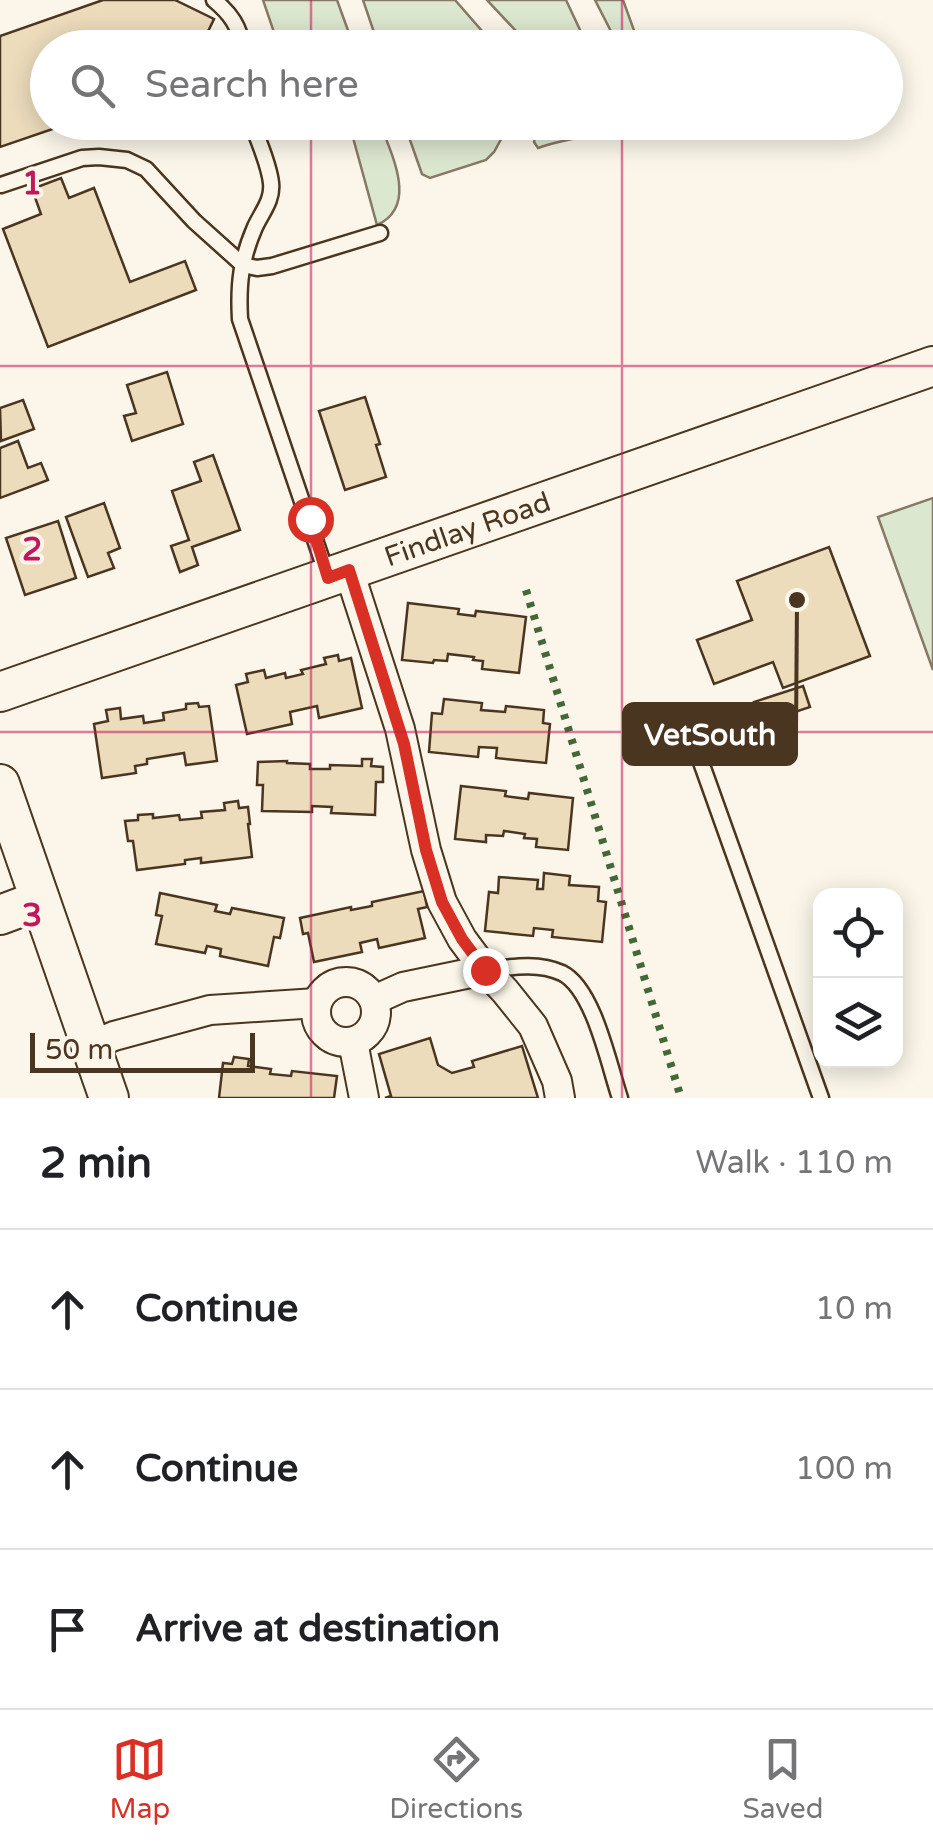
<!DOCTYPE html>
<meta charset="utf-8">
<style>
body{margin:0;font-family:"Varela Round",sans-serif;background:#f6f6f6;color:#202124}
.controls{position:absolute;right:30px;bottom:30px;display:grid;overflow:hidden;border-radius:20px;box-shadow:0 5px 25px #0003}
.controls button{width:90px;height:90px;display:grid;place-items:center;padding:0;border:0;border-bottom:2px solid #e0e0e0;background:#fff;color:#202124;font:50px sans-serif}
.scale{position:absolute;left:30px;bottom:25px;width:225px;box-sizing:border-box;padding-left:10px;border:5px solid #4a3520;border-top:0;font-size:28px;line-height:35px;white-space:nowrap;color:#4a3520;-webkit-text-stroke:8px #fbf6e9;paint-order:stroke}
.stop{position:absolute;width:30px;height:30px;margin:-22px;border:8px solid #d93025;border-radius:50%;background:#fff}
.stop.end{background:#d93025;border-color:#fff;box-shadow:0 2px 10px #0008}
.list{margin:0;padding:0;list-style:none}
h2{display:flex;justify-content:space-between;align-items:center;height:130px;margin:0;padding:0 40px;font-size:42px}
h2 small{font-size:32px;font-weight:400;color:#757577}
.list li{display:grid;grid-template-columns:65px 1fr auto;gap:30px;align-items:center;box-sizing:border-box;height:160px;padding:0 40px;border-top:2px solid #e0e0e0}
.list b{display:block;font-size:38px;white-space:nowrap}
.list em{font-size:32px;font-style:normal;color:#757577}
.icon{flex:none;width:55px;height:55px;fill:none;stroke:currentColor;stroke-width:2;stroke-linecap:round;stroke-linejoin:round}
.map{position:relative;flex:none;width:933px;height:1098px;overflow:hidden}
.search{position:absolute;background:#fff;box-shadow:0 5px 25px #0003;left:30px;right:30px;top:30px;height:110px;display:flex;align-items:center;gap:25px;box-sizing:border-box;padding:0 35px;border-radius:55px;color:#757577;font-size:38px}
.sheet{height:610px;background:#fff}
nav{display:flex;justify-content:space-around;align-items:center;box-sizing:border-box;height:140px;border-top:2px solid #e0e0e0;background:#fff;font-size:28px;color:#757577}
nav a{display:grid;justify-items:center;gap:5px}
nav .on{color:#d93025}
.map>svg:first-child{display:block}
.green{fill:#dce7d0;stroke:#887966;stroke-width:2.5}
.building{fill:#ecdcbc;stroke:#4a3520;stroke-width:2.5}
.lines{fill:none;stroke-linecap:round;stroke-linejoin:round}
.lane-casing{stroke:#4a3520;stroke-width:19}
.street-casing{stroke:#4a3520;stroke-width:32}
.secondary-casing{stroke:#4a3520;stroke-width:42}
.lane{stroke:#fbf6e9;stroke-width:14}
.street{stroke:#fbf6e9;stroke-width:28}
.secondary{stroke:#fbf6e9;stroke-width:38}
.hedge{stroke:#436837;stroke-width:8;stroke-dasharray:5 8;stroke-linecap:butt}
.route{stroke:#d93025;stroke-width:12}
.grid{fill:none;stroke:#c2185b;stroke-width:2.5;stroke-opacity:0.55}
.labels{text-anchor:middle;stroke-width:8;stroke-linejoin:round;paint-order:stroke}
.street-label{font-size:28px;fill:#4a3520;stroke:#fbf6e9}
.grid-label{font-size:32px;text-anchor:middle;font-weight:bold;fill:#c2185b;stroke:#fbf6e9;stroke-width:8;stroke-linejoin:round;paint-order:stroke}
.leader{fill:none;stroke:#4a3520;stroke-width:4}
.callout-dot{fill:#4a3520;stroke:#fbf6e9;stroke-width:4}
.callout{fill:#4a3520;stroke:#4a3520;stroke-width:4}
.callout-label{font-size:30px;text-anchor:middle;font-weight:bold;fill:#fff}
</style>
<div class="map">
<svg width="933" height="1098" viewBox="0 0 933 1098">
<rect width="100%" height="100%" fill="#fbf6e9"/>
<g class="green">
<polygon points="263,0 337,0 354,47 279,47"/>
<polygon points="363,0 455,0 496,47 379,47"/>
<polygon points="487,0 566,0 588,47 531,47"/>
<polygon points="595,0 623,0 640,47 619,47"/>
<path d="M349 123H380C391 154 419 206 377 225Z"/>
<polygon points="404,123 404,122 510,123 494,152 486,160 430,178 422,174"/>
<path d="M538 123V122L614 123C593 139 563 138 538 148L534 142Z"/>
<polygon points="933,498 933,670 878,517"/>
</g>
<g class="building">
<polygon points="103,0 175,0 214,19 200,48 48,48 48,122 73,122 0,147 0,36"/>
<polygon points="61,178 69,198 94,188 130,282 185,261 196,290 48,347 3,229 41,214 32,189"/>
<polygon points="167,372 183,424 132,441 124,416 136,413 127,385"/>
<polygon points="365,397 380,444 376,445 386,477 345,490 319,411"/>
<polygon points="23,400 34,429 1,441 0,408"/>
<polygon points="18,441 28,468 41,463 48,480 0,498 0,448"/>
<polygon points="213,455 240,530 192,547 198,565 180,572 171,546 189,540 172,491 201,481 194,462"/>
<polygon points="104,503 120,548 108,553 114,568 88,577 66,517"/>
<polygon points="58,521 76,578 25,595 6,538"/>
<polygon points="829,547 870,656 783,688 773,662 714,684 697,640 752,620 737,581"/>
<polygon points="408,603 459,609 458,614 475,616 476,611 526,617 519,673 482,669 483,661 473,660 474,657 448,654 447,661 434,660 433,663 402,660"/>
<polygon points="338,655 339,661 351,658 362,708 319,718 317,706 290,712 292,724 247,734 236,685 248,682 246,674 264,670 266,678 285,673 286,678 303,674 301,670 326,664 324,658"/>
<polygon points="803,686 810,707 762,723 754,702"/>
<polygon points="444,699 482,703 481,710 505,712 506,706 544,710 543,723 550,724 546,763 496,758 497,748 479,747 478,757 429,752 432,713 442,714"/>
<polygon points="198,703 199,707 209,706 217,761 186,765 184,753 147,759 147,764 135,766 136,773 102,778 94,724 108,721 106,710 120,708 121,719 143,716 144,723 164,720 163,713 186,709 186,704"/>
<polygon points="362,759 372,759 371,766 383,767 383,782 376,782 375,815 331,813 332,807 312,806 312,812 262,811 263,785 257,785 258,762 287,761 287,763 310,764 310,769 330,769 330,765 362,766"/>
<polygon points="461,786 506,791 505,796 528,799 529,793 573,798 568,850 536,847 537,839 524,838 525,834 504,831 503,836 486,835 486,842 455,839"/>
<polygon points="238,801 239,808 248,807 250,824 248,824 252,857 201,863 201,858 185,860 185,864 137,870 133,841 128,841 125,821 138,820 138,815 153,814 153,818 179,815 180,820 202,818 201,812 225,810 224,803"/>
<polygon points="544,873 570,876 569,885 599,887 598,901 606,902 602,942 552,937 553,930 534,928 533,936 485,931 489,892 498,893 499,877 538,880 537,889 543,889"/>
<polygon points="424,891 427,907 418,909 425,938 379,948 377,939 360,943 362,952 314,962 308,933 303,934 300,918 351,907 351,910 372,906 372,902"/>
<polygon points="160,893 217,905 215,911 230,914 232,908 284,918 280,938 274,937 268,966 220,956 221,949 207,946 205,953 156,944 162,916 156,915"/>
<polygon points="430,1038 438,1065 452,1073 474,1067 472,1061 522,1046 538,1098 385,1098 391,1096 379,1054"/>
<polygon points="234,1057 249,1059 248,1066 271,1069 270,1074 291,1076 292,1071 337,1076 334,1098 219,1098 223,1063 232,1064"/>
</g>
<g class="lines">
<g class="lane-casing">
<g id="lane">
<path d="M214 0C231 14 239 26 243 48"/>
<path d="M252 122C258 142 269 163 271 183 273 200 262 212 255 227 241 259 238 284 240 319L328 578"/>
<polyline points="1,185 82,158 99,157 127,160 146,169 194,221 243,265 257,268 272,266 380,233"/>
<polyline points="697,751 821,1098"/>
<path d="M486 970C511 967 538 962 562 973 594 989 609 1066 620 1098"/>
</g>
</g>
<g class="street-casing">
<g id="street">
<polyline points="349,571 400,729 426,850 442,902 462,939 485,970 505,991 533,1026 557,1081 560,1098"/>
<circle cx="346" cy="1012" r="30"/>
<polyline points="374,1000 403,987 485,970"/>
<polyline points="353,1042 364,1098"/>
<polyline points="91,1046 114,1036 210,1010 317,1003"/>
</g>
</g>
<g class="secondary-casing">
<g id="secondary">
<path id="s1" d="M0 692 933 366"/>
<polyline points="0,784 109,1098"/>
<polyline points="0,915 40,900"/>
</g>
</g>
<use href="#lane" class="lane"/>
<use href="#street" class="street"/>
<use href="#secondary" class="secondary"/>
<polyline class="hedge" points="526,590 681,1098"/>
</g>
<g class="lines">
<polyline class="route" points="310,519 328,578 349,570 404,744 426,850 442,902 462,939 485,970"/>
</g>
<path class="grid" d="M311 0V48M622 0V48M311 122V1098M622 122V1098M0 366H933M0 732H933"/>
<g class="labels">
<g class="street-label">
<text dy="10" stroke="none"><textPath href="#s1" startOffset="495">Findlay Road</textPath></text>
</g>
</g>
<g class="grid-label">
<text x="32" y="194">1</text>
<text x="32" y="560">2</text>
<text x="32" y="926">3</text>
</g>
<path class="leader" d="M797 600L796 734"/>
<circle class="callout-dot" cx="797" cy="600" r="10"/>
<rect class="callout" x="624" y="704" width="172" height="60" rx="10"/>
<g class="callout-label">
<text x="710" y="745">VetSouth</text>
</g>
</svg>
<div class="controls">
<button><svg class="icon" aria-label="locate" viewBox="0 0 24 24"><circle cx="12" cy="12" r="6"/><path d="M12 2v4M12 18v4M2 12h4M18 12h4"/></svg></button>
<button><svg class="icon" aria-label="layers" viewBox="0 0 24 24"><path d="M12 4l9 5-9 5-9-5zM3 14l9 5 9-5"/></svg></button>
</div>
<div class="scale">50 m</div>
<div class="stop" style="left:310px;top:519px"></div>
<div class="stop end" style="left:485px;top:970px"></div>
<div class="search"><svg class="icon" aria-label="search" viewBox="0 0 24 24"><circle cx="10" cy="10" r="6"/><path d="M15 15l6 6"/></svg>Search here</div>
</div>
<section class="sheet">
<h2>2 min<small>Walk · 110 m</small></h2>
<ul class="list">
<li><svg class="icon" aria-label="ahead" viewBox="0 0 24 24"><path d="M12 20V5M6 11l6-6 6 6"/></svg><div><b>Continue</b></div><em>10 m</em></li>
<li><svg class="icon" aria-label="ahead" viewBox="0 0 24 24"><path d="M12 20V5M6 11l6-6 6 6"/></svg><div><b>Continue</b></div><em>100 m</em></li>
<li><svg class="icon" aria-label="arrive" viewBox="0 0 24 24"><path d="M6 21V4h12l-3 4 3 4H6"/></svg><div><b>Arrive at destination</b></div></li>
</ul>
</section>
<nav>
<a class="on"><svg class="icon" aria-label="map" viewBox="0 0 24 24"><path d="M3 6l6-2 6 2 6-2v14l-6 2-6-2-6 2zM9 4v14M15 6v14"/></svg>Map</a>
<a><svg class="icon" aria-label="directions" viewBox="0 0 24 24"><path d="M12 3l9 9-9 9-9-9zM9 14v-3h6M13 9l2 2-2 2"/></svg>Directions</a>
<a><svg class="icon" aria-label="saved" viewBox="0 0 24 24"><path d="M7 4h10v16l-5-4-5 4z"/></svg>Saved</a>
</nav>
